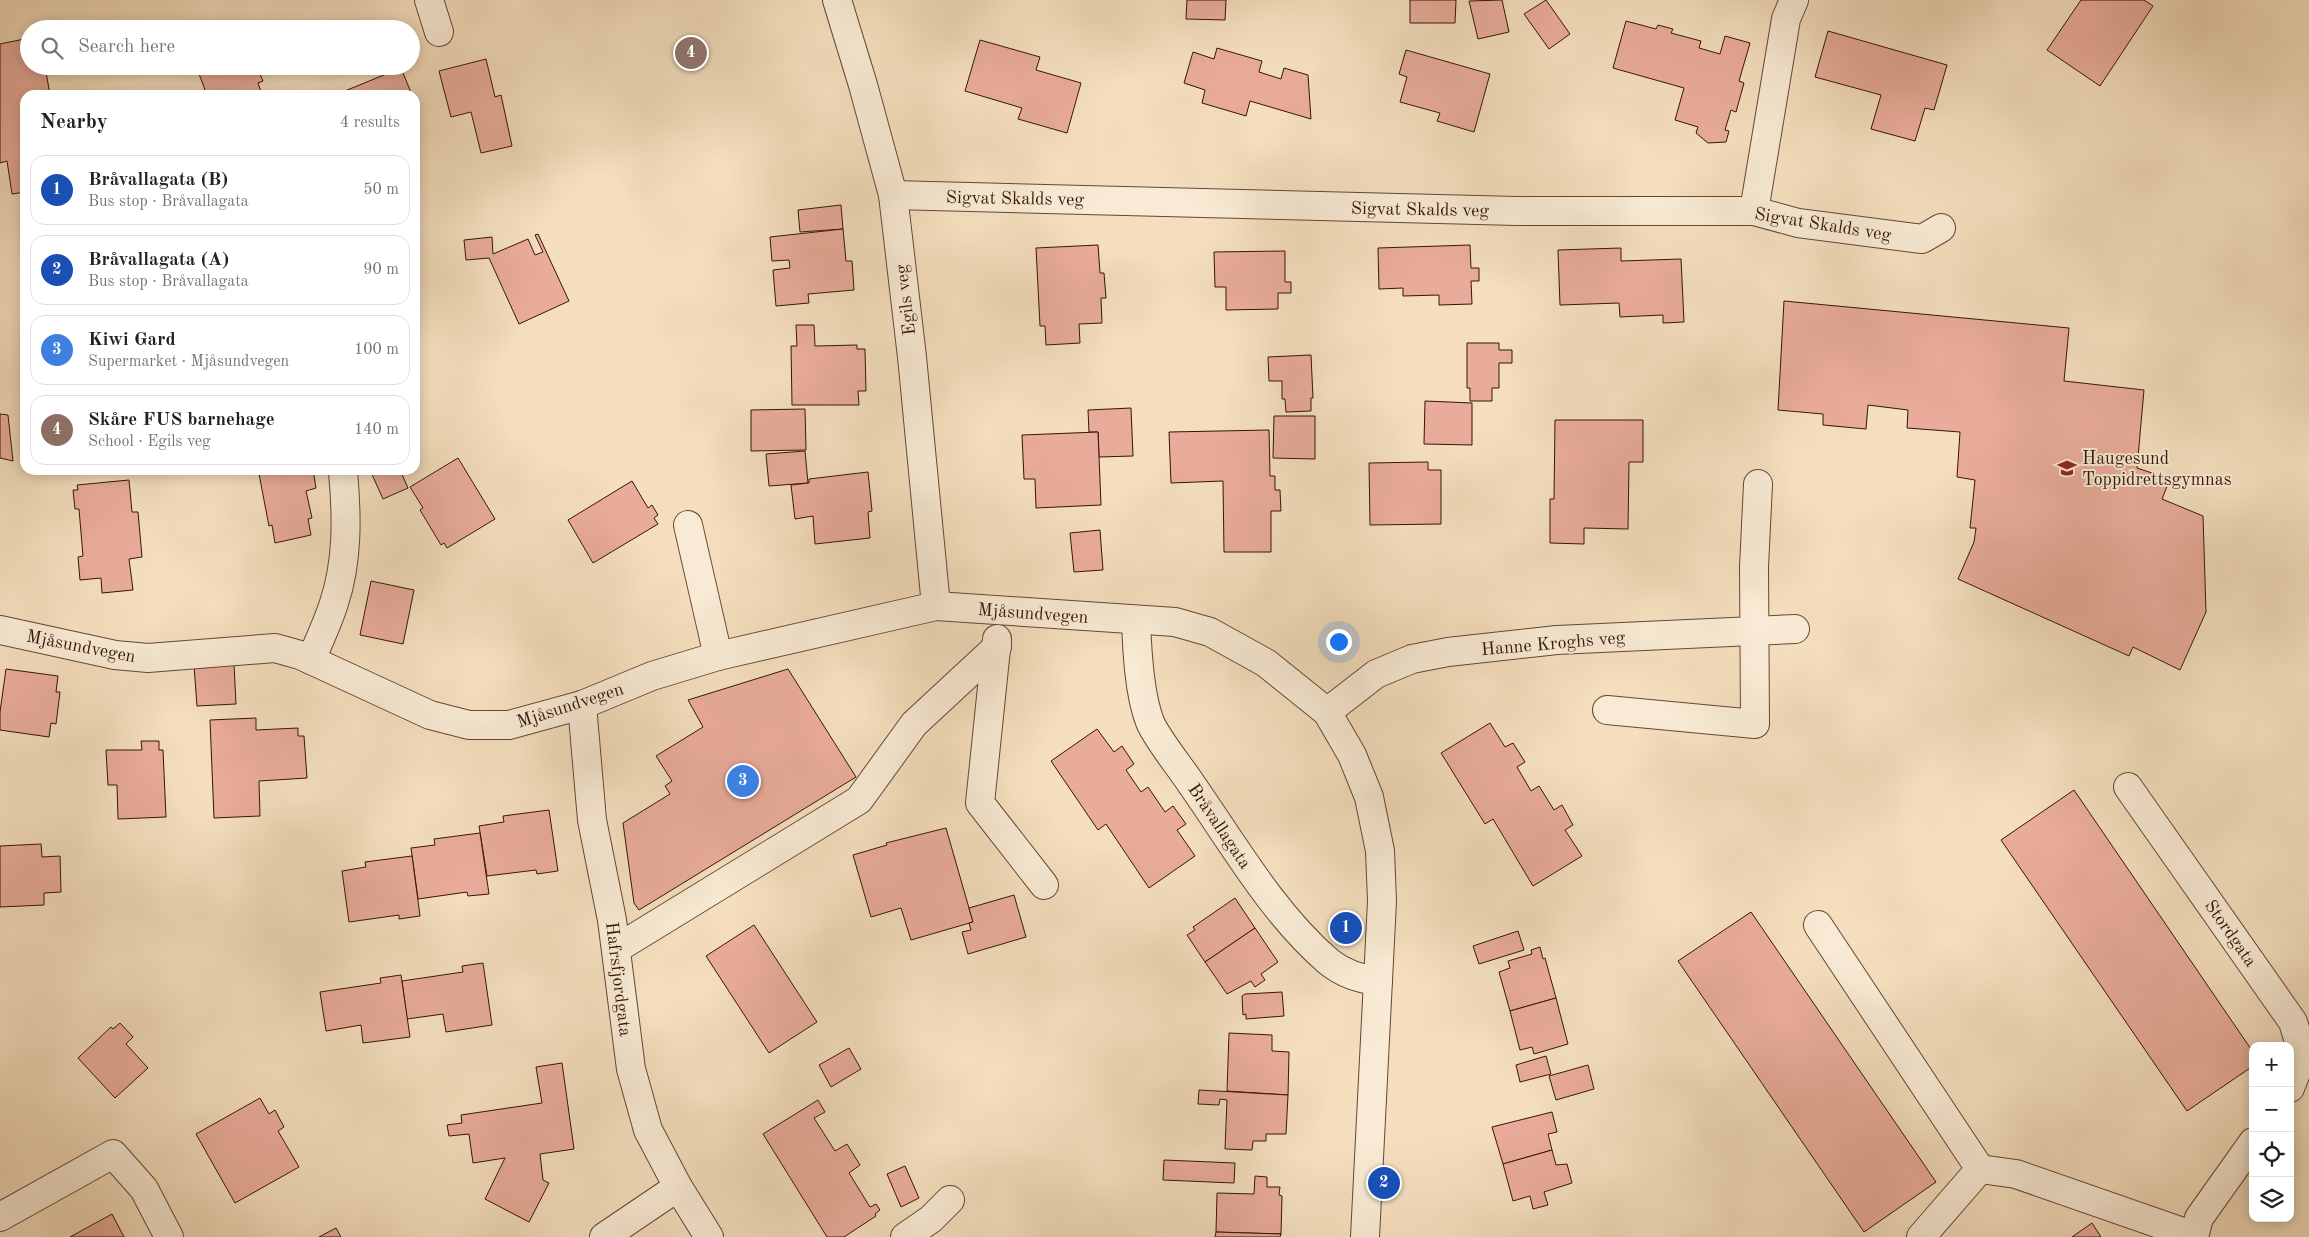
<!DOCTYPE html>
<meta charset="utf-8">
<style>
body{margin:0;font-family:"Old Standard TT",serif;background:#f6f6f6;color:#202124}
.controls{position:absolute;right:15px;bottom:15px;display:grid;overflow:hidden;border-radius:10px;box-shadow:0 2px 12px #0003}
.controls button{width:45px;height:45px;display:grid;place-items:center;padding:0;border:0;border-bottom:1px solid #e0e0e0;background:#fff;color:#202124;font:25px sans-serif}
.you{position:absolute;left:1338px;top:641px;width:18px;height:18px;margin:-12px;border:4px solid #fff;border-radius:50%;background:#1a73e8;box-shadow:0 0 0 8px #1a73e833}
.badge{display:grid;place-items:center;width:32px;height:32px;border-radius:50%;background:#d93025;color:#fff;font-size:16px;font-weight:700}
.pin{position:absolute;translate:-50% -50%;border:2px solid #fff;box-shadow:0 1px 5px #0006}
.list{margin:0;padding:0;list-style:none}
h2{display:flex;justify-content:space-between;align-items:center;height:65px;margin:0;padding:0 20px;font-size:21px}
h2 small{font-size:16px;font-weight:400;color:#757577}
.list li{display:grid;grid-template-columns:32px 1fr auto;gap:15px;align-items:center;box-sizing:border-box;height:70px;margin:0 10px 10px;padding:0 10px;border:1px solid #e0e0e0;border-radius:15px}
.list b{display:block;font-size:19px;white-space:nowrap}
.list p{margin:0;font-size:16px;white-space:nowrap;color:#757577}
.list em{font-size:16px;font-style:normal;color:#757577}
.icon{flex:none;width:28px;height:28px;fill:none;stroke:currentColor;stroke-width:2;stroke-linecap:round;stroke-linejoin:round}
.map{position:relative;flex:none;width:2309px;height:1237px;overflow:hidden}
.search{position:absolute;background:#fff;box-shadow:0 2px 12px #0003;left:20px;top:20px;width:400px;height:55px;display:flex;align-items:center;gap:12px;box-sizing:border-box;padding:0 18px;border-radius:28px;color:#757577;font-size:19px}
.panel{position:absolute;background:#fff;box-shadow:0 2px 12px #0003;left:20px;top:90px;width:400px;height:385px;border-radius:15px}
.map>svg:first-child{display:block}
.building{fill:#e9ac9a;stroke:#351408}
.lines{fill:none;stroke-linecap:round;stroke-linejoin:round}
.minor-casing{stroke:#654635;stroke-width:30}
.minor{stroke:#f8ead4;stroke-width:28}
.labels{text-anchor:middle;stroke-width:4;stroke-linejoin:round;paint-order:stroke}
.street-label{font-size:18px;fill:#351408;stroke:#f8ead4}
.poi-label{font-size:18px;fill:#351408;stroke:#f8ead4;text-anchor:start}
</style>
<div class="map">
<svg width="2309" height="1237" viewBox="0 0 2309 1237">
<rect width="100%" height="100%" fill="#f4debd"/>
<filter id="stains"><feTurbulence type="fractalNoise" baseFrequency=".004" numOctaves="4"/><feColorMatrix values="0 0 0 0 .2 0 0 0 0 .09 0 0 0 0 .02 0 0 0 .5 -.17"/></filter>
<radialGradient id="worn" r=".72"><stop offset=".6" stop-color="#630" stop-opacity="0"/><stop offset="1" stop-color="#630" stop-opacity=".3"/></radialGradient>
<g class="building">
<polygon points="1187,0 1226,0 1225,20 1186,19"/>
<polygon points="1410,0 1456,0 1455,23 1410,23"/>
<polygon points="1502,0 1509,32 1478,39 1469,1"/>
<polygon points="1546,0 1570,34 1549,49 1524,14"/>
<polygon points="2081,0 2144,0 2153,6 2100,86 2047,50"/>
<polygon points="1626,21 1656,29 1658,25 1673,29 1671,33 1701,41 1699,48 1720,54 1725,36 1750,43 1739,81 1744,83 1736,112 1731,110 1725,130 1729,131 1726,142 1708,143 1696,133 1698,127 1675,120 1684,88 1613,68"/>
<polygon points="1828,31 1947,65 1934,110 1925,108 1915,141 1871,129 1881,95 1815,77"/>
<polygon points="29,38 29,66 45,66 50,95 25,95 25,192 12,194 7,161 0,163 0,44"/>
<polygon points="980,40 1040,57 1036,70 1081,83 1067,133 1018,119 1022,108 965,91"/>
<polygon points="1217,48 1262,61 1259,72 1281,79 1284,68 1308,75 1311,119 1250,101 1246,116 1202,103 1205,90 1184,83 1193,52 1214,59"/>
<polygon points="1406,50 1490,74 1474,132 1437,121 1440,113 1400,102 1407,77 1399,74"/>
<polygon points="486,59 495,97 501,95 512,146 481,153 471,112 451,117 439,71"/>
<polygon points="196,66 251,66 252,69 257,67 263,81 258,83 262,95 207,95"/>
<polygon points="401,68 412,95 335,95"/>
<polygon points="841,205 843,229 800,232 798,210"/>
<polygon points="843,229 846,261 852,261 854,290 808,294 809,303 776,306 773,270 790,268 789,260 772,261 770,237"/>
<polygon points="538,234 569,301 519,324 489,258 466,260 464,240 492,237 493,254 528,239 535,255 543,252 535,235"/>
<polygon points="1098,245 1100,273 1104,273 1106,298 1101,298 1102,323 1079,324 1080,343 1046,345 1045,326 1040,326 1036,248"/>
<polygon points="1470,245 1471,268 1479,268 1479,281 1471,281 1472,304 1439,305 1439,295 1403,296 1403,288 1379,289 1378,248"/>
<polygon points="1621,248 1621,261 1681,259 1684,322 1663,323 1663,315 1620,317 1619,303 1560,305 1558,250"/>
<polygon points="1285,251 1285,282 1291,282 1291,293 1278,293 1278,309 1226,310 1226,287 1215,287 1214,252"/>
<polygon points="1784,301 2069,328 2064,381 2144,390 2137,468 2170,479 2162,499 2203,516 2206,612 2180,670 2133,647 2129,656 1958,579 1974,542 1976,528 1970,528 1975,480 1957,477 1960,432 1907,428 1908,410 1868,405 1866,429 1823,425 1823,414 1778,410"/>
<polygon points="796,325 814,325 815,346 857,345 857,349 865,349 866,391 858,391 859,405 792,405 791,346 797,346"/>
<polygon points="1467,343 1499,343 1499,350 1512,350 1512,363 1499,363 1499,388 1492,388 1492,401 1470,401 1470,388 1467,388"/>
<polygon points="1311,355 1313,398 1311,398 1311,411 1286,412 1285,399 1282,399 1282,381 1269,381 1268,357"/>
<polygon points="1425,401 1472,403 1472,445 1424,444"/>
<polygon points="1131,408 1133,456 1099,457 1098,432 1089,432 1088,410"/>
<polygon points="805,409 806,450 751,451 751,410"/>
<polygon points="0,414 8,415 13,461 0,458"/>
<polygon points="1274,416 1315,416 1315,459 1273,458"/>
<polygon points="1555,420 1643,420 1643,462 1629,462 1628,529 1584,528 1584,544 1550,543 1550,499 1554,499"/>
<polygon points="1269,430 1270,476 1275,476 1275,490 1280,490 1281,511 1271,511 1271,552 1224,552 1223,481 1171,483 1169,432"/>
<polygon points="1098,432 1101,505 1036,508 1035,479 1024,479 1022,435"/>
<polygon points="805,451 808,483 769,486 766,454"/>
<polygon points="458,458 495,519 447,548 444,543 441,545 420,510 423,508 410,487"/>
<polygon points="1428,462 1428,470 1441,470 1441,524 1370,525 1369,463"/>
<polygon points="278,470 313,470 316,488 306,491 312,518 308,519 311,535 275,543 272,525 269,526 259,474"/>
<polygon points="370,470 400,470 408,488 383,499"/>
<polygon points="868,472 872,511 868,512 870,538 815,544 813,516 795,519 791,485 809,483 809,479"/>
<polygon points="129,480 132,512 138,512 142,557 129,559 133,590 102,593 101,578 80,580 78,557 83,556 79,509 75,509 73,490 78,490 77,485"/>
<polygon points="632,481 648,508 652,505 658,515 654,518 658,524 593,563 568,520"/>
<polygon points="1100,530 1103,570 1074,572 1070,533"/>
<polygon points="371,581 414,590 403,644 360,635"/>
<polygon points="234,664 236,704 197,706 194,666"/>
<polygon points="6,669 58,676 56,692 60,692 56,724 51,723 49,737 0,730 0,712"/>
<polygon points="788,669 856,777 639,910 634,903 623,823 670,794 665,786 672,781 656,756 703,727 688,700"/>
<polygon points="256,718 256,730 298,728 298,736 304,736 307,778 259,781 260,816 214,818 210,720"/>
<polygon points="1490,723 1505,747 1513,743 1525,762 1517,767 1531,791 1539,786 1554,810 1562,805 1573,825 1565,830 1582,856 1533,886 1493,819 1485,824 1441,753"/>
<polygon points="1097,729 1114,752 1122,746 1134,764 1126,770 1141,792 1148,787 1165,812 1173,806 1186,824 1177,830 1195,856 1149,888 1106,824 1098,830 1051,761"/>
<polygon points="141,741 159,741 159,750 163,750 166,817 118,819 117,785 108,785 106,750 142,750"/>
<polygon points="2074,790 2253,1052 2253,1066 2187,1111 2001,840"/>
<polygon points="549,810 558,871 537,874 536,870 487,876 479,826 504,822 503,816"/>
<polygon points="946,828 973,922 911,940 901,908 871,917 853,855 887,845 886,843"/>
<polygon points="480,833 489,894 468,896 467,892 418,899 411,848 435,845 434,839"/>
<polygon points="41,844 42,857 60,856 61,892 44,893 44,905 0,907 0,846"/>
<polygon points="412,856 420,916 399,919 399,915 349,922 342,871 366,867 365,862"/>
<polygon points="1014,895 1026,937 968,954 962,932 971,930 969,923 973,922 969,908"/>
<polygon points="1235,898 1255,928 1205,962 1187,935 1195,930 1193,927"/>
<polygon points="1751,912 1936,1182 1864,1232 1678,961"/>
<polygon points="754,925 817,1022 769,1053 706,956"/>
<polygon points="1255,928 1278,962 1261,974 1265,980 1255,987 1251,981 1227,994 1205,962"/>
<polygon points="1518,931 1524,950 1479,964 1473,946"/>
<polygon points="1540,947 1543,959 1545,958 1556,998 1510,1011 1499,972 1510,968 1508,961 1532,954 1531,950"/>
<polygon points="483,963 492,1025 446,1032 443,1014 407,1019 402,981 463,972 462,966"/>
<polygon points="401,975 410,1037 363,1043 361,1025 326,1031 320,992 381,983 380,978"/>
<polygon points="1282,992 1284,1016 1246,1019 1246,1014 1243,1015 1242,996 1245,994"/>
<polygon points="1556,998 1568,1044 1534,1054 1532,1047 1520,1050 1510,1011"/>
<polygon points="120,1023 133,1037 126,1044 148,1068 115,1098 78,1058 111,1027 113,1029"/>
<polygon points="1229,1033 1272,1035 1272,1051 1289,1052 1288,1095 1227,1091"/>
<polygon points="849,1048 861,1069 831,1087 819,1065"/>
<polygon points="1546,1056 1551,1074 1520,1082 1516,1065"/>
<polygon points="562,1063 574,1149 540,1154 543,1180 549,1183 529,1222 485,1199 505,1158 473,1163 469,1134 449,1136 447,1125 462,1123 461,1115 542,1103 536,1067"/>
<polygon points="1588,1065 1594,1089 1556,1100 1549,1076"/>
<polygon points="1199,1090 1288,1095 1286,1134 1266,1134 1266,1141 1253,1141 1252,1150 1225,1149 1227,1100 1220,1099 1219,1105 1198,1104"/>
<polygon points="260,1098 269,1114 275,1110 284,1127 278,1131 299,1167 235,1203 196,1134"/>
<polygon points="818,1100 825,1112 814,1118 835,1151 847,1144 860,1165 849,1173 870,1207 876,1204 880,1210 875,1214 876,1216 844,1237 827,1237 763,1134"/>
<polygon points="1552,1112 1557,1132 1548,1134 1552,1150 1503,1164 1492,1127"/>
<polygon points="1552,1150 1556,1165 1567,1164 1572,1183 1544,1192 1548,1205 1533,1209 1530,1196 1513,1201 1503,1164"/>
<polygon points="1164,1160 1235,1163 1234,1183 1163,1180"/>
<polygon points="905,1166 919,1198 901,1207 887,1174"/>
<polygon points="1255,1176 1267,1177 1267,1187 1280,1187 1279,1195 1282,1196 1281,1234 1216,1232 1217,1193 1254,1194"/>
<polygon points="112,1214 124,1237 70,1237"/>
<polygon points="2092,1223 2101,1237 2072,1237"/>
<polygon points="336,1228 341,1237 319,1237"/>
<polygon points="1216,1232 1281,1234 1280,1237 1215,1237"/>
</g>
<g class="lines">
<g class="minor-casing">
<g id="minor">
<polyline points="429,0 439,32"/>
<polyline points="837,0 863,85 893,195 912,357 936,606"/>
<polyline points="893,195 1517,211 1754,211 1798,223 1922,239 1941,228"/>
<polyline points="1754,211 1786,19 1794,0"/>
<polyline points="688,525 718,656"/>
<path d="M1136 620C1137 650 1139 694 1150 722 1157 739 1181 768 1192 785 1234 845 1273 914 1329 962 1344 974 1360 979 1378 981"/>
<polyline points="0,630 115,655 148,658 275,648 300,655 430,715 469,725 509,725 582,705 652,676 718,656 936,606 1175,622 1210,632 1266,663 1327,712 1352,755 1369,797 1380,851 1382,901 1365,1237"/>
<polyline points="997,639 980,803 1044,885"/>
<path d="M311 660C319 641 328 622 334 603 348 561 347 515 343 472"/>
<polyline points="582,705 592,820 612,920 631,1069 648,1130 678,1187 709,1237"/>
<polyline points="1607,710 1755,724 1754,567 1758,484"/>
<polyline points="1327,712 1376,674 1412,659 1448,652 1557,640 1795,629"/>
<polyline points="2128,787 2293,1022 2303,1055 2290,1088"/>
<polyline points="1818,925 1980,1169 2016,1174 2194,1236"/>
<polyline points="616,949 859,800 914,724 997,647"/>
<polyline points="0,1217 113,1154 144,1189 169,1237"/>
<polyline points="604,1237 678,1187"/>
<polyline points="905,1237 931,1219 950,1200"/>
<polyline points="1921,1237 1980,1169"/>
<polyline points="2194,1237 2199,1218 2253,1142"/>
</g>
</g>
<use href="#minor" class="minor"/>
</g>
<defs>
<g id="school-bare" transform="scale(1.5)"><path d="M0-5L7-2L0 1L-7-2ZM-4 1L0 2.5L4 1V4Q0 6-4 4Z" fill="#8f2418" stroke="#f8ead4" stroke-width="2.5" paint-order="stroke"/></g>
</defs>
<g fill-rule="evenodd">
<use href="#school-bare" x="2067" y="468"/>
</g>
<g class="labels">
<g class="street-label">
<text transform="translate(1015 198) rotate(1)" y="6">Sigvat Skalds veg</text>
<text transform="translate(1420 209) rotate(1)" y="6">Sigvat Skalds veg</text>
<text transform="translate(1823 224) rotate(9)" y="6">Sigvat Skalds veg</text>
<text transform="translate(905 300) rotate(-97)" y="6">Egils veg</text>
<text transform="translate(1033 613) rotate(4)" y="6">Mjåsundvegen</text>
<text transform="translate(1553 643) rotate(-5)" y="6">Hanne Kroghs veg</text>
<text transform="translate(81 646) rotate(11)" y="6">Mjåsundvegen</text>
<text transform="translate(570 705) rotate(-18)" y="6">Mjåsundvegen</text>
<text transform="translate(1220 826) rotate(56)" y="6">Bråvallagata</text>
<text transform="translate(2231 933) rotate(55)" y="6">Stordgata</text>
<text transform="translate(619 979) rotate(83)" y="6">Hafrsfjordgata</text>
</g>
<g class="poi-label">
<text x="2082" y="464">Haugesund<tspan x="2082" dy="21">Toppidrettsgymnas</tspan></text>
</g>
</g>
<rect width="100%" height="100%" filter="url(#stains)"/>
<rect width="100%" height="100%" fill="url(#worn)"/>
</svg>
<div class="controls">
<button>+</button>
<button>−</button>
<button><svg class="icon" aria-label="locate" viewBox="0 0 24 24"><circle cx="12" cy="12" r="6"/><path d="M12 2v4M12 18v4M2 12h4M18 12h4"/></svg></button>
<button><svg class="icon" aria-label="layers" viewBox="0 0 24 24"><path d="M12 4l9 5-9 5-9-5zM3 14l9 5 9-5"/></svg></button>
</div>
<div class="you"></div>
<div class="pin badge" style="left:1346px;top:928px;background:#1a4fb4">1</div>
<div class="pin badge" style="left:1384px;top:1183px;background:#1a4fb4">2</div>
<div class="pin badge" style="left:743px;top:781px;background:#3f7fe0">3</div>
<div class="pin badge" style="left:691px;top:53px;background:#8d6e63">4</div>
<div class="search"><svg class="icon" aria-label="search" viewBox="0 0 24 24"><circle cx="10" cy="10" r="6"/><path d="M15 15l6 6"/></svg>Search here</div>
<section class="panel">
<h2>Nearby<small>4 results</small></h2>
<ul class="list">
<li><span class="badge" style="background:#1a4fb4">1</span><div><b>Bråvallagata (B)</b><p>Bus stop · Bråvallagata</p></div><em>50 m</em></li>
<li><span class="badge" style="background:#1a4fb4">2</span><div><b>Bråvallagata (A)</b><p>Bus stop · Bråvallagata</p></div><em>90 m</em></li>
<li><span class="badge" style="background:#3f7fe0">3</span><div><b>Kiwi Gard</b><p>Supermarket · Mjåsundvegen</p></div><em>100 m</em></li>
<li><span class="badge" style="background:#8d6e63">4</span><div><b>Skåre FUS barnehage</b><p>School · Egils veg</p></div><em>140 m</em></li>
</ul>
</section>
</div>
